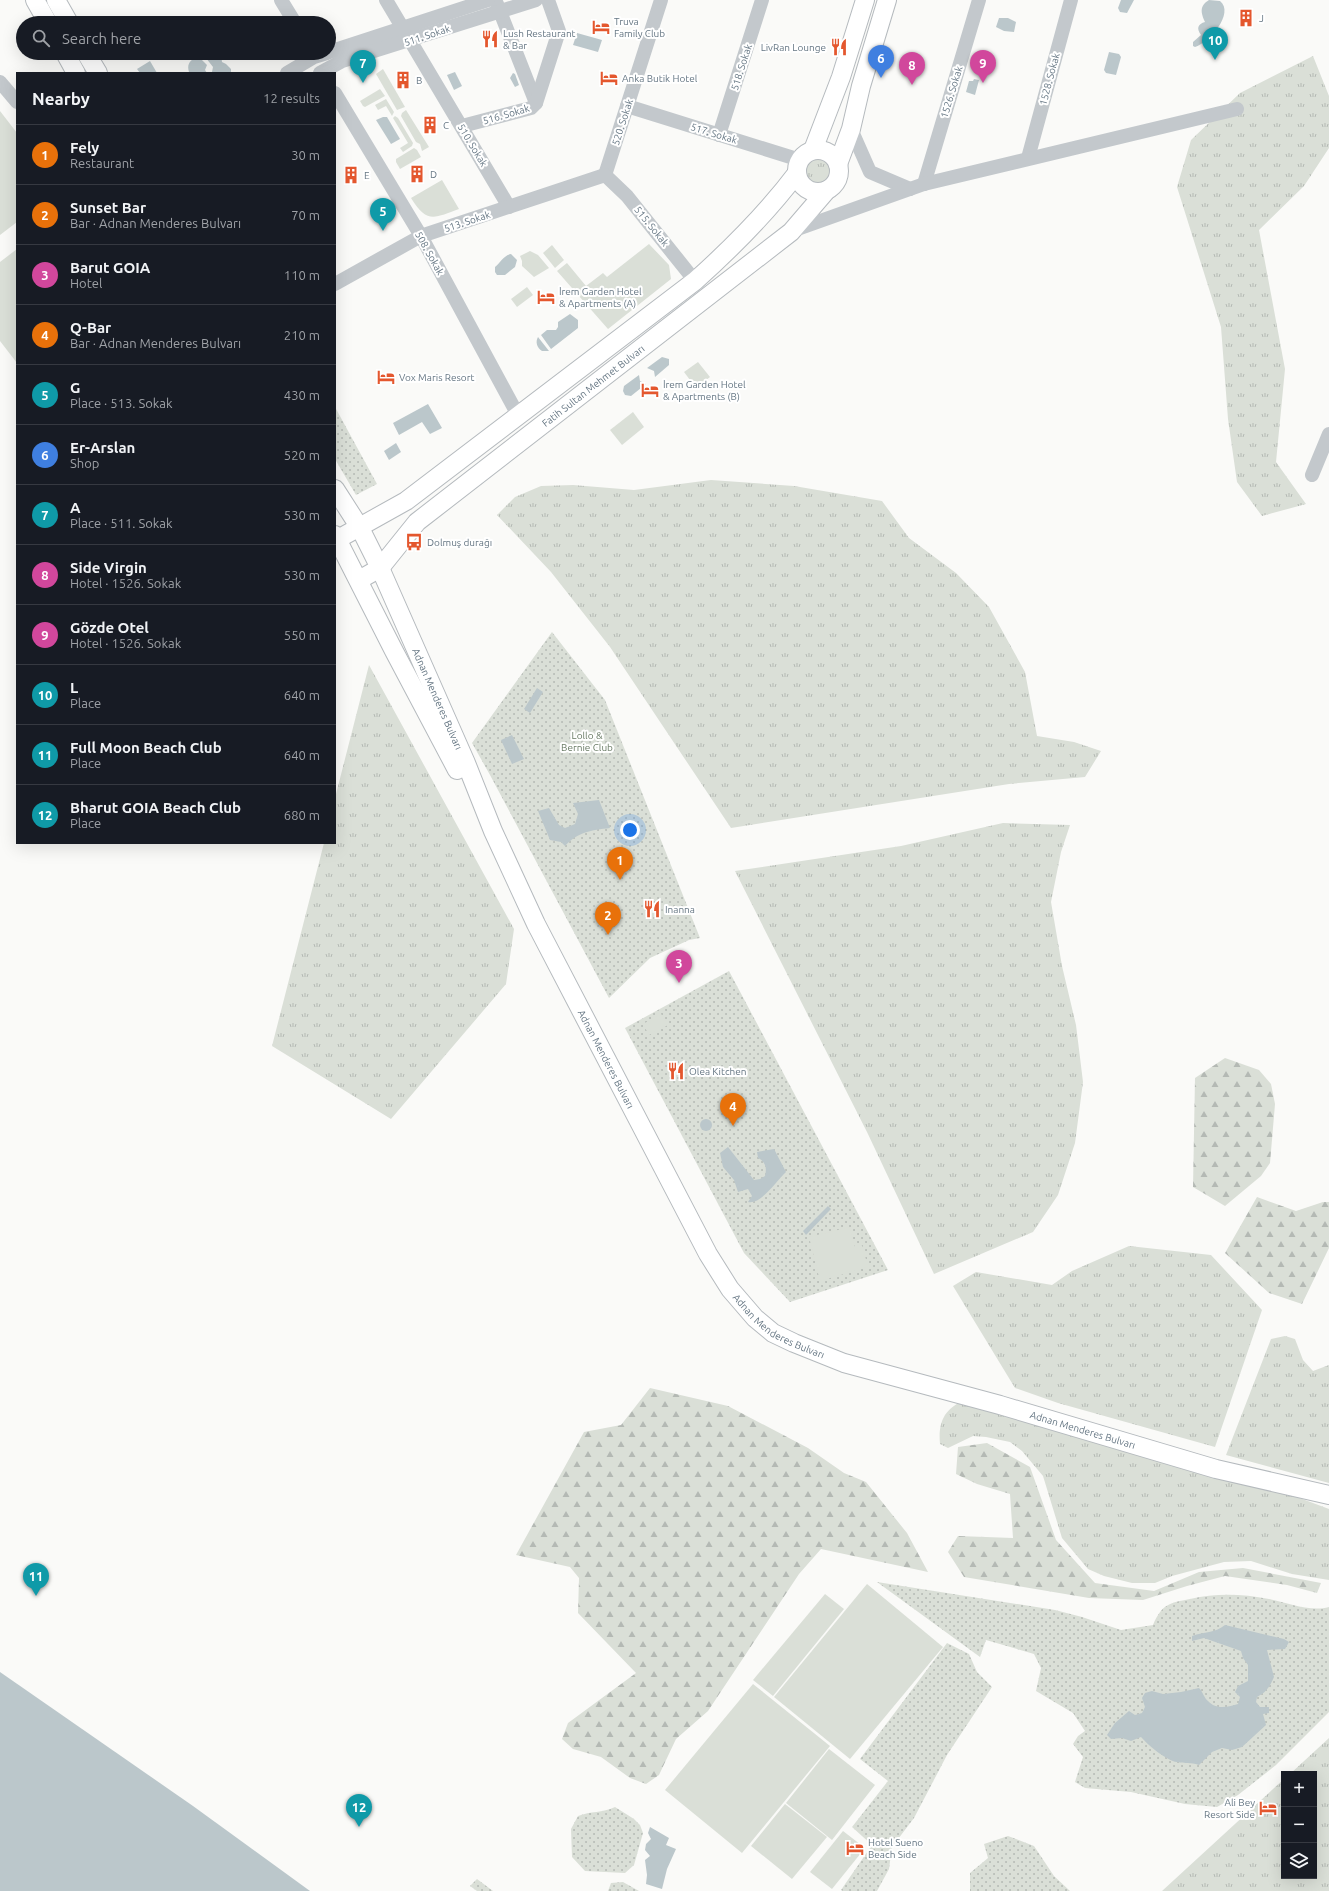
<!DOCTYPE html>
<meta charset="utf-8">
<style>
body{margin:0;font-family:Ubuntu,sans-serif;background:#242831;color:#f1f3f6}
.controls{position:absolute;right:12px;bottom:12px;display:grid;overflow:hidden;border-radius:0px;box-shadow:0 4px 16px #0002}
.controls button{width:36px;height:36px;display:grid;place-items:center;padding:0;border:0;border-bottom:1px solid #363941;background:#171b24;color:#f1f3f6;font:20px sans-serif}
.you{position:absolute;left:630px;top:830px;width:14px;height:14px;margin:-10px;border:3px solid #fff;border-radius:50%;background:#1a73e8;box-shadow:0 0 0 6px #1a73e833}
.badge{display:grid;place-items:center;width:26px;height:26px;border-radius:50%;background:#8c9099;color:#fff;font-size:13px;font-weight:700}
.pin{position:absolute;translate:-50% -33px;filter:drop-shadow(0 1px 2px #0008)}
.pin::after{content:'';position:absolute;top:21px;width:14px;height:12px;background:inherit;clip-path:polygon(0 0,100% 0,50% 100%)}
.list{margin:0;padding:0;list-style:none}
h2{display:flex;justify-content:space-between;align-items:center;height:52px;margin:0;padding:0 16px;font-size:17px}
h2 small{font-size:13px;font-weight:400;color:#9ea1a6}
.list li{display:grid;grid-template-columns:26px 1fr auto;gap:12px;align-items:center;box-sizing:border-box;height:60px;padding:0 16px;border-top:1px solid #363941}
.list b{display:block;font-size:15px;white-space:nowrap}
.list p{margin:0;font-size:13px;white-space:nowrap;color:#9ea1a6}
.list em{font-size:13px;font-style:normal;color:#9ea1a6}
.icon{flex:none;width:22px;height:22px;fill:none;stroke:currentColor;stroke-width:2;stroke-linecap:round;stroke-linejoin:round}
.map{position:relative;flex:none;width:1329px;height:1891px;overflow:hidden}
.search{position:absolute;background:#171b24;box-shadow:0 4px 16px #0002;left:16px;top:16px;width:320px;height:44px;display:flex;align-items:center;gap:10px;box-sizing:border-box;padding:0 14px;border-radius:22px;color:#9ea1a6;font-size:15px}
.panel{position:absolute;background:#171b24;box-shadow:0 4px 16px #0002;left:16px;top:72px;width:320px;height:772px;border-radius:0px}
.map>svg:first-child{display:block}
.grass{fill:url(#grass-tufts)}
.forest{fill:url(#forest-firs)}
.park{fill:url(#park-dots)}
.garden{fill:#dadfd7}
.water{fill:#bbc7cb}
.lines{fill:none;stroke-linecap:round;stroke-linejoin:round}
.major-casing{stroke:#b5babe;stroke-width:20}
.minor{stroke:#c3c8cc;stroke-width:14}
.major{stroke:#fff;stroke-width:18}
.labels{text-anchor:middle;stroke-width:4;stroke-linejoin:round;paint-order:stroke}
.poi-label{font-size:10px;fill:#657683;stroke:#fff;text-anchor:start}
.street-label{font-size:10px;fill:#657683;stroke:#fff}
.park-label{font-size:10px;fill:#687a64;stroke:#fff}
</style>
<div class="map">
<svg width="1329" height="1891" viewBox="0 0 1329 1891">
<defs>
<pattern id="grass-tufts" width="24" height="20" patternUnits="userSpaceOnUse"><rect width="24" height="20" fill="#dadfd7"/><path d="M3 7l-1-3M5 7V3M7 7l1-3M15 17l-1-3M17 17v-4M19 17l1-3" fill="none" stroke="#b4b9b4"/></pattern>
<pattern id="forest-firs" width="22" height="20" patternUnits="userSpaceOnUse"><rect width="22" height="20" fill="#dadfd7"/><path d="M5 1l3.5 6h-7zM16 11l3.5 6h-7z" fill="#b4b9b4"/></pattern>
<pattern id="park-dots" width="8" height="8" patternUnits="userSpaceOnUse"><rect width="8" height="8" fill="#dadfd7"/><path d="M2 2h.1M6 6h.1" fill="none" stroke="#b4b9b4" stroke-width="1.8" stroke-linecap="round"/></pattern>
</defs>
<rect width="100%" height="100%" fill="#fafaf8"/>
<g class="grass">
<polygon points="1313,56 1329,96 1329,148 1304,186 1259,230 1285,369 1276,462 1306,504 1262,516 1237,482 1228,419 1221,327 1177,187 1191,140 1240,93"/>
<circle cx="818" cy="171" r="12"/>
<polygon points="711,480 794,486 882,501 909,538 956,573 989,607 1025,672 1037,736 1074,742 1101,751 1085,777 1009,784 731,828 610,647 551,572 497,515 515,497 541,486 573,485 634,490"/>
<polygon points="369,665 514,929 506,984 391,1119 272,1046 324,843 335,843 335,798"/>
<polygon points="1003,823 1070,825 1061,852 1051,902 1062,966 1076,1025 1083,1082 1075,1143 1058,1195 1033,1232 934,1274 867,1132 735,871 901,846"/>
<polygon points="1129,1246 1211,1255 1262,1310 1215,1447 1058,1403 1015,1388 953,1286 976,1272 1052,1285 1072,1271"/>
<polygon points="1285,1336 1295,1339 1303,1360 1313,1371 1329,1365 1329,1483 1226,1455 1271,1339"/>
<path d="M963 1401 1289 1494 1329 1509V1580L1292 1574 1251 1561 1224 1562 1172 1576 1155 1583H1132L1104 1576 1088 1569 1062 1538 1043 1476 1022 1451 1010 1442 986 1437 973 1436 948 1448 940 1444C938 1423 944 1409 963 1401Z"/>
<polygon points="1329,1738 1329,1891 1162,1891 1284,1779 1284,1876 1314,1876 1314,1774 1290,1774"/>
</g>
<g class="forest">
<polygon points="1225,1058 1259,1070 1271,1084 1275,1104 1270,1163 1261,1176 1225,1206 1193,1187 1195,1078"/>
<polygon points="1257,1197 1296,1211 1323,1202 1329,1202 1329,1248 1302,1304 1269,1293 1225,1253"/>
<polygon points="650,1388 728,1406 808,1448 844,1473 866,1482 907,1533 928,1572 821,1549 799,1574 708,1711 676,1739 659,1775 646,1784 630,1778 601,1757 573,1749 562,1739 568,1723 636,1673 578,1613 579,1578 570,1567 516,1555 584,1432 621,1425"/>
<polygon points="987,1443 1030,1467 1056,1540 1095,1583 1154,1591 1199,1572 1243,1568 1321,1583 1317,1593 1287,1585 1225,1576 1187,1586 1143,1600 1089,1598 964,1577 948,1552 958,1536 1013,1538 1010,1494 977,1484 956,1474 958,1447"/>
</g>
<g class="park">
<polygon points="335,407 377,484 356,495 335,459"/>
<polygon points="552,632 605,700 700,938 689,940 650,958 609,998 490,775 472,743"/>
<polygon points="729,971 888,1270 790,1302 744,1253 625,1028"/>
<path d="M877 1582 1055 1610 1082 1617 1121 1630 1153 1625C1162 1604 1169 1603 1190 1599 1217 1593 1242 1594 1269 1599 1288 1603 1310 1612 1329 1607V1712L1276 1765 1238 1795 1217 1807 1185 1804 1131 1792 1085 1788 1075 1782 1083 1757 1073 1744 1078 1736 1085 1731 1073 1713 1036 1691 1041 1668 1034 1654 986 1640 980 1657Z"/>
<polygon points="947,1643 969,1654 977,1672 992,1687 947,1755 914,1818 892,1847 889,1869 877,1891 843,1891 841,1890 872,1845 852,1827 888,1781 860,1759"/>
<path d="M615 1807 634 1819 640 1825 643 1833 634 1865 625 1873 585 1871 572 1857 571 1829 578 1816C591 1811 602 1813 615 1807Z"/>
<polygon points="1008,1836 1034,1846 1054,1876 1070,1891 970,1891 970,1873 988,1858 984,1844"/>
<polygon points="477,1879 493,1891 477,1891 470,1886"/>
<polygon points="623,1882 639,1891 608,1891 611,1883"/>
</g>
<g class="garden">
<polygon points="383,69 405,107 397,110 376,74"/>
<polygon points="380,89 385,96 365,107 363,106 360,101"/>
<polygon points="386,99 394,112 392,116 386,106 378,110 375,105"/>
<polygon points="406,110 429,147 422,151 420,144 416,142 401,116 402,113"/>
<polygon points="0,111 17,133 17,222 0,235"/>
<polygon points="395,116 398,118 413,143 412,146 403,152 400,148 408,143 393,118"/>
<polygon points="414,148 417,150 421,157 400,169 396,162 396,159"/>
<path d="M442 180 459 209C434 218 427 224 411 198Z"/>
<polygon points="649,244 669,265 671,279 608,329 557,271 567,263 586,286 603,273 607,277"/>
<polygon points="552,245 564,260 555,268 543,253"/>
<polygon points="17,249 17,363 0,341 0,262"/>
<polygon points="530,251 538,255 549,268 534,277 522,266 522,261 520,256"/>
<polygon points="527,287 533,295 517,307 511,299"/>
<polygon points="698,362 710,377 696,388 684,372"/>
<polygon points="633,412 644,427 622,445 610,430"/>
<polygon points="661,1014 668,1025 649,1035 643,1024"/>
<polygon points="850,1227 855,1247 862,1245 868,1267 820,1281 809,1237"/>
<polygon points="867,1584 943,1647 850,1759 774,1697"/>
<polygon points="825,1594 844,1609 773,1696 753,1680"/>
<polygon points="753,1684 830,1746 742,1853 665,1790"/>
<polygon points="829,1749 875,1785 832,1840 786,1803"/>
<polygon points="785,1804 827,1837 792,1879 751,1846"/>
<polygon points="843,1831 865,1848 832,1889 810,1872"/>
</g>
<g class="water">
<polygon points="1121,0 1134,0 1127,13 1120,12 1118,8"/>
<path d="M1209 0 1220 1C1235 13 1209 43 1195 47L1193 46V42L1201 35C1196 28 1198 24 1205 22 1201 13 1199 6 1209 0Z"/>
<polygon points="999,18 1008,18 1016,22 1014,32 1004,31 996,27"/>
<polygon points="577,33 602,40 598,52 573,45"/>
<polygon points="1109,52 1119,54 1121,57 1116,75 1106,73 1104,70"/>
<path d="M208 53 221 54 222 62 226 64 231 69V73H182L189 72C187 65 189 62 194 58L201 59 207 65 205 70 207 73 212 72 213 67 206 58Z"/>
<polygon points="150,61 157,73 140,73 137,69"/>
<polygon points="455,72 462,86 454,90 447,75"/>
<polygon points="513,73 515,74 519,85 515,87 510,78"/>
<polygon points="974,79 979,80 975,95 966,92 969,81 973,81"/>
<polygon points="383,117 387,117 400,139 391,144 376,120"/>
<path d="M511 254 517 260 515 267 505 275H497L495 272V267C500 263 504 255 511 254Z"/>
<polygon points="570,314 578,320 578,328 551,349 541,335 547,330 556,330 558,327 558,322"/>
<path d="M538 337 549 351H542C537 348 535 342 538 337Z"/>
<polygon points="662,357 669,359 669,365 655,377 654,371 647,368"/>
<polygon points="639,375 640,381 646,384 631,396 625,395 623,391 624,386"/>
<polygon points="428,404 442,428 430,434 422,422 399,435 393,423"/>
<polygon points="396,443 401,452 389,460 384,451"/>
<polygon points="537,688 543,692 530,713 524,709"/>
<polygon points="512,735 524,759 512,764 501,740"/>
<path d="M599 800 610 828C591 830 578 832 565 846L561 842 550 840 538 811 549 808 559 825 565 828 575 824 578 814 573 803Z"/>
<circle cx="706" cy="1125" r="6"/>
<path d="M728 1147 754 1180 760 1179 765 1176C767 1168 766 1162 758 1158L757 1152 774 1149 786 1172C776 1181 761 1205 748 1202L752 1196 748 1189 738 1192 734 1180 723 1167 720 1153Z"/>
<polygon points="828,1206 831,1209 806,1235 803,1231"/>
<path d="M1225 1625 1284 1639 1289 1642 1285 1649 1267 1650 1274 1677C1270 1686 1267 1692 1257 1697L1256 1702 1260 1707H1269V1713L1263 1714 1266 1725 1242 1747 1232 1750 1222 1748 1212 1752 1199 1765C1190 1762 1186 1764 1177 1762 1167 1761 1148 1745 1141 1737L1131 1741 1122 1738 1111 1739 1107 1735 1115 1723 1129 1711 1135 1715 1142 1713 1145 1707 1142 1698 1145 1693 1152 1691 1163 1694 1181 1692 1199 1688C1203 1692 1204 1698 1208 1701 1216 1710 1229 1707 1238 1704L1240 1697 1235 1692 1238 1686 1248 1681V1665L1243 1658 1241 1651 1204 1638 1192 1641V1636C1205 1631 1214 1634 1225 1625Z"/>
<polygon points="0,1672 193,1806 310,1891 0,1891"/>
<polygon points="650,1827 669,1838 666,1845 676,1849 667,1869 662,1889 646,1884 647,1875 645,1860 650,1856 645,1850 646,1844 651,1839 648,1833"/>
</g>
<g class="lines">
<g class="major-casing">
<g id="major">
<polyline points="35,0 48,23"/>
<polyline points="56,0 69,23"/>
<polyline points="65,53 76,73"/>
<polyline points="86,53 98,73"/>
<polyline points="813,150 841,77 865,0"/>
<circle cx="818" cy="171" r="21"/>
<polyline points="838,164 851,129 861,86 887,0"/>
<path id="s1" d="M335 489 360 528 380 568 466 763 493 831 536 924 708 1254 730 1289 755 1318 773 1333 794 1343 844 1363 1000 1405 1216 1469 1329 1495"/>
<polyline points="335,535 394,651 457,770"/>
<path d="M338 539 406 501 695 281C733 247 767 213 797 173"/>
<path id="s2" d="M359 580 380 568 417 522 791 232 827 190"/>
</g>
</g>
<g class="minor">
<polyline points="281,0 295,23"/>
<polyline points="386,0 509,207"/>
<polyline points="497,4 536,103"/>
<polyline points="329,52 488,0"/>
<polyline points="287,73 314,57 327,53"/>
<polyline points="320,73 342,61 536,0"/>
<polyline points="0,82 17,102"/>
<polyline points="335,93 421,236 519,417"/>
<polyline points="627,106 800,160"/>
<polyline points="462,126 531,108 536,103 559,31 548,0"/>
<polyline points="851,129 870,172 910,189"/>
<polyline points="719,135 762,0"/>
<polyline points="1028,158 1071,0"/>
<polyline points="605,175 661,0"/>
<polyline points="605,175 627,196 695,281"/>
<polyline points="924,184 979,0"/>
<polyline points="792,231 924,184 1237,109"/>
<polyline points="335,284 421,236 605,175"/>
<polyline points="1312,475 1329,434"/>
</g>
<use href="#major" class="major"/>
</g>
<defs>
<g id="building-bare" transform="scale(1.38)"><path d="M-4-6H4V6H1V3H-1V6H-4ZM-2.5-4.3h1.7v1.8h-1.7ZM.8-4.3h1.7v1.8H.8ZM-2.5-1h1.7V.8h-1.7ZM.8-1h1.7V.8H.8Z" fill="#e4572e" stroke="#fff" stroke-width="2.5" paint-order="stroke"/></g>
<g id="hotel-bare" transform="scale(1.38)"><path d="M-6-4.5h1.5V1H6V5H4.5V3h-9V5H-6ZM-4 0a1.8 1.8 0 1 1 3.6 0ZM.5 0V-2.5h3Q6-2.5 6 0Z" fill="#e4572e" stroke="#fff" stroke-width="2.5" paint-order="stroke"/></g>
<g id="restaurant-bare" transform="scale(1.38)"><path d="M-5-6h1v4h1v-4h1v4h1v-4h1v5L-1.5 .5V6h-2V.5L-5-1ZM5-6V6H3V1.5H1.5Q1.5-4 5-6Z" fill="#e4572e" stroke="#fff" stroke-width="2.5" paint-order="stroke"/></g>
<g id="bus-bare" transform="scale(1.38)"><path d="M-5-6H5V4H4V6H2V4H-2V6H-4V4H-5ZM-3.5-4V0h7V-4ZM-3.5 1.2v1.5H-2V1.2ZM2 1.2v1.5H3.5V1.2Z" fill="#e4572e" stroke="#fff" stroke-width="2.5" paint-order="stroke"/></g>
</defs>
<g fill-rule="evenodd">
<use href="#building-bare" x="1246" y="18"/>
<use href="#hotel-bare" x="601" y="27"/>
<use href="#restaurant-bare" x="490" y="39"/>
<use href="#restaurant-bare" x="839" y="47"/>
<use href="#hotel-bare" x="609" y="78"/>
<use href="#building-bare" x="403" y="80"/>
<use href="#building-bare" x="430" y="125"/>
<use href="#building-bare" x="417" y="174"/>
<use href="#building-bare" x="351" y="175"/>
<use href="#hotel-bare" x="546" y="297"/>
<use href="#hotel-bare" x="386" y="377"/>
<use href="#hotel-bare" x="650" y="390"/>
<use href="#bus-bare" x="414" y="542"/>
<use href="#restaurant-bare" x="652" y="909"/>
<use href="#restaurant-bare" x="676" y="1071"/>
<use href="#hotel-bare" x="1268" y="1808"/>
<use href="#hotel-bare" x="855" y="1848"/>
</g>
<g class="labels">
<g class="poi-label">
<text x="1259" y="22">J</text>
<text x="614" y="25">Truva<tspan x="614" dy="12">Family Club</tspan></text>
<text x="503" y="37">Lush Restaurant<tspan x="503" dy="12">&amp; Bar</tspan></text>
<text x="826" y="51" text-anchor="end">LivRan Lounge</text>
<text x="622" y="82">Anka Butik Hotel</text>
<text x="416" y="84">B</text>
<text x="443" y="129">C</text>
<text x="430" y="178">D</text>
<text x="364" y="179">E</text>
<text x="559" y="295">İrem Garden Hotel<tspan x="559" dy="12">&amp; Apartments (A)</tspan></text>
<text x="399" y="381">Vox Maris Resort</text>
<text x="663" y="388">İrem Garden Hotel<tspan x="663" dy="12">&amp; Apartments (B)</tspan></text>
<text x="427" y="546">Dolmuş durağı</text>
<text x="665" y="913">Inanna</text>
<text x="689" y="1075">Olea Kitchen</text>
<text x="1255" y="1806" text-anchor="end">Ali Bey<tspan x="1255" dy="12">Resort Side</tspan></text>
<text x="868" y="1846">Hotel Sueno<tspan x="868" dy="12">Beach Side</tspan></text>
</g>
<g class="street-label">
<text transform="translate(427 35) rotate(-18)" y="4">511. Sokak</text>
<text transform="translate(741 67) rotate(-72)" y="4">518. Sokak</text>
<text transform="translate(1049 79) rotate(-75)" y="4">1528. Sokak</text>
<text transform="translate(951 92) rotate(-73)" y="4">1526. Sokak</text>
<text transform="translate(506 114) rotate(-16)" y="4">516. Sokak</text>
<text transform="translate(622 122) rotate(-72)" y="4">520. Sokak</text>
<text transform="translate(714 133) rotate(17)" y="4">517. Sokak</text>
<text transform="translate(473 145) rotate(59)" y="4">510. Sokak</text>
<text transform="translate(467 221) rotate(-18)" y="4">513. Sokak</text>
<text transform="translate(652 226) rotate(51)" y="4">515. Sokak</text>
<text transform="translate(430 253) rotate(61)" y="4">508. Sokak</text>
<text dy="4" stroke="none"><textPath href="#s2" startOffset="306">Fatih Sultan Mehmet Bulvarı</textPath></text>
<text dy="4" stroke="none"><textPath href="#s1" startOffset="234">Adnan Menderes Bulvarı</textPath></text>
<text dy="4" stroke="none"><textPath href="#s1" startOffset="632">Adnan Menderes Bulvarı</textPath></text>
<text dy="4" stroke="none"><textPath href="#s1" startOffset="956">Adnan Menderes Bulvarı</textPath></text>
<text dy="4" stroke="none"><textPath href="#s1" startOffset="1280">Adnan Menderes Bulvarı</textPath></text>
</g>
<g class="park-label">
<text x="587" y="739">Lollo &amp;<tspan x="587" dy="12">Bernie Club</tspan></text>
</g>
</g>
</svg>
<div class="controls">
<button>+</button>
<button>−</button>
<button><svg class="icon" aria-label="layers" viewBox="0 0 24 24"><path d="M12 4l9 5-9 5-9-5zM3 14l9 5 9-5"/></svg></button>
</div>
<div class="you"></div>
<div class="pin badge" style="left:620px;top:880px;background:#e8710a">1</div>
<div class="pin badge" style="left:608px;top:935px;background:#e8710a">2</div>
<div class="pin badge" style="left:679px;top:983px;background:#d1479c">3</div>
<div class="pin badge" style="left:733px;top:1126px;background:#e8710a">4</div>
<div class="pin badge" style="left:383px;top:231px;background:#0f9aa8">5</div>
<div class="pin badge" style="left:881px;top:78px;background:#3f7fe0">6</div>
<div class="pin badge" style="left:363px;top:83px;background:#0f9aa8">7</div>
<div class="pin badge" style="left:912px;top:85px;background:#d1479c">8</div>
<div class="pin badge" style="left:983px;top:83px;background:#d1479c">9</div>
<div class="pin badge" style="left:1215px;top:60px;background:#0f9aa8">10</div>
<div class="pin badge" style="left:36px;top:1596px;background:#0f9aa8">11</div>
<div class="pin badge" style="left:359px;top:1827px;background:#0f9aa8">12</div>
<div class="search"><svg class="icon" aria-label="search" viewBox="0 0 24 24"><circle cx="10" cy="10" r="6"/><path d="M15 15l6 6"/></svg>Search here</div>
<section class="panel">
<h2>Nearby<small>12 results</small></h2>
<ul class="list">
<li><span class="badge" style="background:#e8710a">1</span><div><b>Fely</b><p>Restaurant</p></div><em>30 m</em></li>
<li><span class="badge" style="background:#e8710a">2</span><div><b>Sunset Bar</b><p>Bar · Adnan Menderes Bulvarı</p></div><em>70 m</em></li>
<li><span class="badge" style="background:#d1479c">3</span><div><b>Barut GOIA</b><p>Hotel</p></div><em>110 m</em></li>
<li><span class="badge" style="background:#e8710a">4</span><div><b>Q-Bar</b><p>Bar · Adnan Menderes Bulvarı</p></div><em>210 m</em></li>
<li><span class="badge" style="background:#0f9aa8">5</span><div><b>G</b><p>Place · 513. Sokak</p></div><em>430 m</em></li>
<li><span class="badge" style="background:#3f7fe0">6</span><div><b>Er-Arslan</b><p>Shop</p></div><em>520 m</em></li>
<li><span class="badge" style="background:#0f9aa8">7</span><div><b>A</b><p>Place · 511. Sokak</p></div><em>530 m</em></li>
<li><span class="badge" style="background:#d1479c">8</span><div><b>Side Virgin</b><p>Hotel · 1526. Sokak</p></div><em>530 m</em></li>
<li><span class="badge" style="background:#d1479c">9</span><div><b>Gözde Otel</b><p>Hotel · 1526. Sokak</p></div><em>550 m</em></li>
<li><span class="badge" style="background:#0f9aa8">10</span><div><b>L</b><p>Place</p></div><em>640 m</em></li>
<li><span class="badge" style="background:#0f9aa8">11</span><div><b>Full Moon Beach Club</b><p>Place</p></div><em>640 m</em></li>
<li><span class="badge" style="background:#0f9aa8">12</span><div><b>Bharut GOIA Beach Club</b><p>Place</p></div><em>680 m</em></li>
</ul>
</section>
</div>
